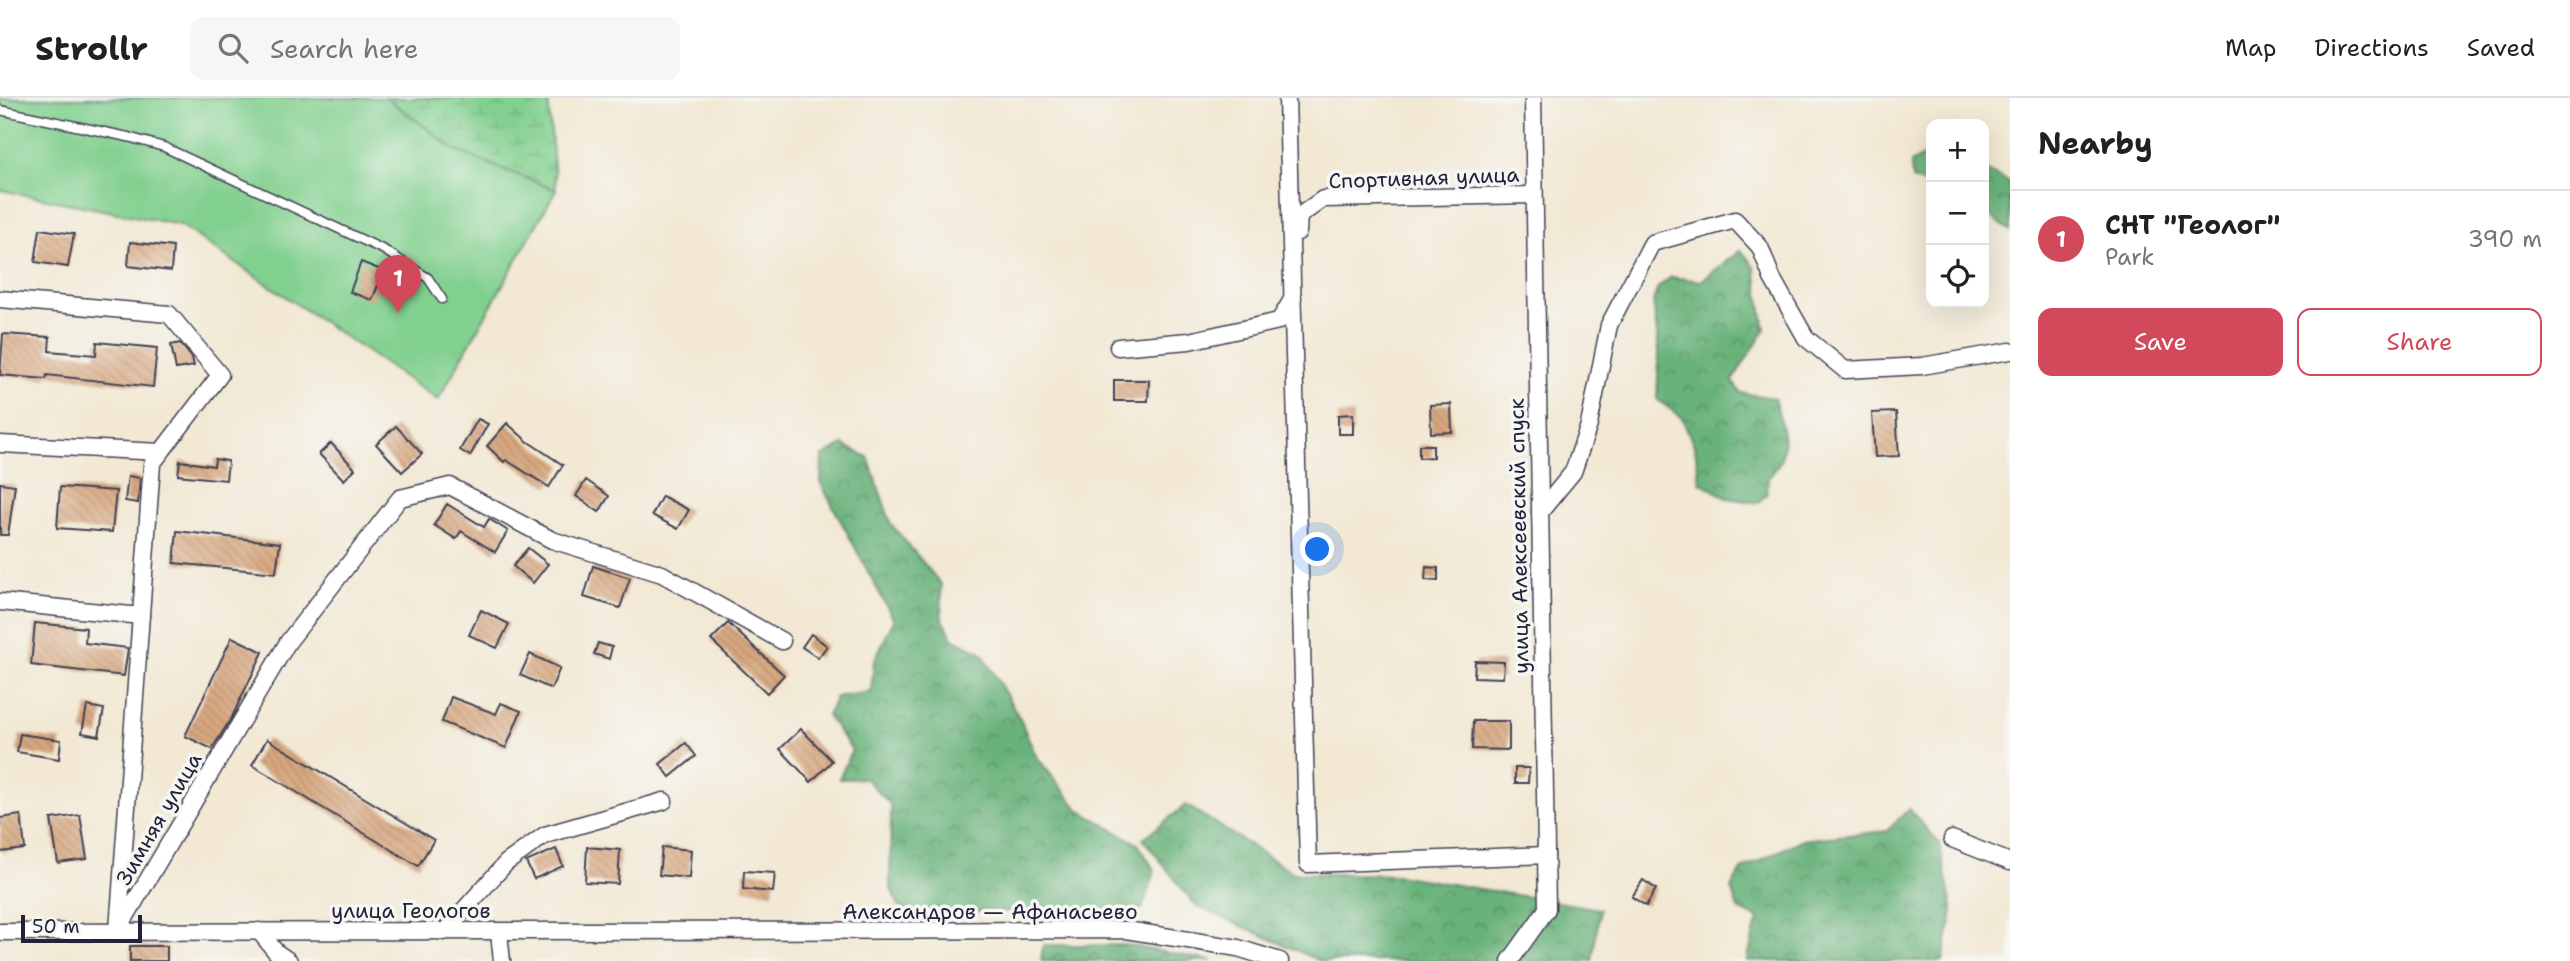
<!DOCTYPE html>
<meta charset="utf-8">
<style>
body{margin:0;font-family:"Shantell Sans",sans-serif;background:#f6f6f6;color:#202124}
.controls{position:absolute;right:21px;top:21px;display:grid;overflow:hidden;border-radius:14px;box-shadow:0 7px 28px #0002}
.controls button{width:63px;height:63px;display:grid;place-items:center;padding:0;border:0;border-bottom:2px solid #e0e0e0;background:#fff;color:#202124;font:35px sans-serif}
.scale{position:absolute;left:21px;bottom:18px;width:121px;box-sizing:border-box;padding-left:7px;border:4px solid #22223b;border-top:0;font-size:19px;line-height:24px;white-space:nowrap;color:#22223b;-webkit-text-stroke:5px #f6f6f2;paint-order:stroke}
.you{position:absolute;left:1318px;top:452px;width:24px;height:24px;margin:-18px;border:5px solid #fff;border-radius:50%;background:#1a73e8;box-shadow:0 0 0 10px #1a73e833}
.badge{display:grid;place-items:center;width:46px;height:46px;border-radius:50%;background:#d1495b;color:#fff;font-size:23px;font-weight:700}
.pin{position:absolute;translate:-50% -58px;filter:drop-shadow(0 2px 4px #0008)}
.pin::after{content:'';position:absolute;top:37px;width:24px;height:21px;background:inherit;clip-path:polygon(0 0,100% 0,50% 100%)}
.list{margin:0;padding:0;list-style:none}
h2{display:flex;justify-content:space-between;align-items:center;height:91px;margin:0;padding:0 28px;font-size:30px}
h2 small{font-size:23px;font-weight:400;color:#757577}
.list li{display:grid;grid-template-columns:46px 1fr auto;gap:21px;align-items:center;box-sizing:border-box;height:98px;padding:0 28px;border-top:2px solid #e0e0e0}
.list b{display:block;font-size:26px;white-space:nowrap}
.list p{margin:0;font-size:23px;white-space:nowrap;color:#757577}
.list em{font-size:23px;font-style:normal;color:#757577}
.actions{display:flex;gap:14px;padding:21px 28px}
.actions a{flex:1;padding:16px 0;border:2px solid #d1495b;border-radius:14px;text-align:center;font-size:24px;color:#d1495b}
.actions .main{background:#d1495b;color:#fff}
.icon{flex:none;width:38px;height:38px;fill:none;stroke:currentColor;stroke-width:2;stroke-linecap:round;stroke-linejoin:round}
.map{position:relative;flex:none;width:2010px;height:863px;overflow:hidden}
header{display:flex;align-items:center;gap:42px;box-sizing:border-box;height:98px;padding:0 35px;background:#fff;border-bottom:2px solid #e0e0e0}
header strong{font-size:33px}
nav{display:flex;gap:38px;margin-inline-start:auto;font-size:24px}
.search{width:490px;height:63px;background:#f6f6f6;display:flex;align-items:center;gap:18px;box-sizing:border-box;padding:0 24px;border-radius:14px;color:#757577;font-size:26px}
main{display:flex}
aside{flex:1;background:#fff}
.map>svg:first-child{display:block}
.green{fill:#82d08f;stroke:#527965;stroke-width:2}
.forest{fill:url(#forest-crowns);stroke:#466a5a;stroke-width:2}
.wetland{fill:url(#wetland-marsh);stroke:#527965;stroke-width:2}
.building{fill:url(#building-back-hatch)}
.lines{fill:none;stroke-linecap:round;stroke-linejoin:round}
.lane-casing{stroke:#414052;stroke-width:11}
.street-casing{stroke:#414052;stroke-width:19}
.lane{stroke:#fff;stroke-width:8}
.street{stroke:#fff;stroke-width:16}
.labels{text-anchor:middle;stroke-width:7;stroke-linejoin:round;paint-order:stroke}
.street-label{font-size:21px;fill:#22223b;stroke:#f6f6f2}
</style>
<header>
<strong>Strollr</strong>
<div class="search"><svg class="icon" aria-label="search" viewBox="0 0 24 24"><circle cx="10" cy="10" r="6"/><path d="M15 15l6 6"/></svg>Search here</div>
<nav><a>Map</a><a>Directions</a><a>Saved</a></nav>
</header>
<main>
<div class="map">
<svg width="2010" height="863" viewBox="0 0 2010 863">
<defs>
<pattern id="forest-crowns" width="20" height="18" patternUnits="userSpaceOnUse" patternTransform="scale(1.75)"><rect width="20" height="18" fill="#69b27a"/><path d="M2 6a3 3 0 1 1 6 0M12 15a3 3 0 1 1 6 0" fill="none" stroke="#569065"/></pattern>
<pattern id="wetland-marsh" width="20" height="14" patternUnits="userSpaceOnUse" patternTransform="scale(1.75)"><rect width="20" height="14" fill="#82d08f"/><path d="M1 5h8M5 5V1M11 12h8M15 12V8" fill="none" stroke="#70b27c"/></pattern>
<pattern id="building-back-hatch" width="6" height="6" patternUnits="userSpaceOnUse" patternTransform="scale(1.75)"><rect width="6" height="6" fill="#d7a77f"/><path d="M-1 5l2 2M0 0l6 6M5-1l2 2" fill="none" stroke="#b88f6f"/></pattern>
</defs>
<rect width="100%" height="100%" fill="#f6f6f2"/>
<filter id="ink" filterUnits="userSpaceOnUse"><feTurbulence type="fractalNoise" baseFrequency=".0143" numOctaves="2"/><feDisplacementMap in="SourceGraphic" scale="14" xChannelSelector="R" yChannelSelector="G"/><feConvolveMatrix kernelMatrix="1 2 1 2 8 2 1 2 1" color-interpolation-filters="sRGB"/></filter>
<filter id="wash" filterUnits="userSpaceOnUse"><feTurbulence type="fractalNoise" baseFrequency=".00686" numOctaves="4" result="noise"/><feDisplacementMap in="SourceGraphic" scale="28" xChannelSelector="R" yChannelSelector="G"/><feGaussianBlur stdDeviation="1.57" result="paint"/><feColorMatrix in="noise" values="0 0 0 0 0 0 0 0 0 0 0 0 0 0 0 0 0 1.4 0 .05"/><feComposite in="paint" operator="in"/></filter>
<g filter="url(#wash)">
<rect width="100%" height="100%" fill="#f2e8d3"/>
<polygon class="green" points="0,0 387,0 455,52 556,92 438,302 180,127 0,92"/>
<g class="forest">
<polygon points="1926,56 1931,56 1931,88 1912,81 1911,65"/>
<polygon points="1984,72 2010,84 2010,133 1984,113"/>
<path d="M1741 152 1755 170 1765 232 1732 283 1741 295 1774 300C1783 331 1793 354 1768 380L1767 395 1758 405 1727 400 1700 384 1695 350 1682 320 1657 301 1659 254 1653 203 1658 189 1671 179 1701 183Z"/>
<polygon points="843,347 868,359 891,426 941,486 942,520 953,540 982,555 1020,621 1036,658 1079,712 1138,746 1155,773 1142,811 1104,813 902,814 890,789 891,707 865,680 839,681 852,652 827,618 836,599 871,594 874,563 894,522 821,386 822,359"/>
<polygon points="1186,707 1294,775 1397,777 1600,811 1592,863 1320,863 1196,808 1143,741"/>
<polygon points="1909,711 1939,745 1953,813 1943,863 1747,863 1758,820 1738,811 1731,790 1741,772 1801,742 1887,733"/>
<polygon points="1043,847 1127,847 1212,863 1041,863"/>
</g>
<polygon class="wetland" points="387,0 548,0 556,92 455,52"/>
<g id="blocks">
<g class="building">
<polygon points="40,131 74,136 68,169 35,164"/>
<polygon points="130,144 173,149 171,173 128,168"/>
<polygon points="361,164 384,173 372,202 350,194"/>
<polygon points="3,236 50,239 49,253 96,257 97,244 157,250 153,289 47,277 46,281 0,277"/>
<polygon points="180,245 192,260 194,268 176,271 171,247"/>
<polygon points="1114,282 1149,282 1148,303 1114,303"/>
<polygon points="1451,306 1452,334 1431,335 1430,307"/>
<polygon points="1896,314 1899,358 1875,359 1872,315"/>
<polygon points="1353,316 1353,336 1338,336 1338,317"/>
<polygon points="478,321 488,326 470,358 460,352"/>
<polygon points="507,325 527,343 563,367 549,389 506,362 504,364 487,348"/>
<polygon points="396,328 422,356 402,374 376,346"/>
<polygon points="331,345 355,371 344,382 319,356"/>
<polygon points="1419,347 1433,347 1433,359 1419,360"/>
<polygon points="215,361 228,363 226,382 178,377 180,363 214,368"/>
<polygon points="128,378 140,380 138,405 125,403"/>
<polygon points="586,382 609,398 599,414 576,398"/>
<polygon points="0,385 15,387 8,437 0,437"/>
<polygon points="60,389 116,393 112,434 57,430"/>
<polygon points="662,398 689,412 678,431 652,417"/>
<polygon points="447,406 484,429 489,421 508,433 495,454 461,433 456,441 434,427"/>
<polygon points="177,433 280,445 276,475 174,465"/>
<polygon points="528,450 548,466 533,485 513,468"/>
<polygon points="593,468 630,480 620,510 584,499"/>
<polygon points="1426,469 1438,470 1438,483 1425,482"/>
<polygon points="481,512 509,526 497,550 469,537"/>
<polygon points="35,525 86,530 85,545 128,550 124,578 31,567"/>
<polygon points="728,525 784,577 767,595 711,542"/>
<polygon points="811,536 827,548 818,560 802,549"/>
<polygon points="232,539 263,554 232,619 212,651 185,638"/>
<polygon points="598,545 612,549 609,561 594,556"/>
<polygon points="530,556 560,570 551,591 520,577"/>
<polygon points="1475,563 1504,564 1503,580 1474,579"/>
<polygon points="451,599 496,616 501,605 521,613 506,650 442,624"/>
<polygon points="87,608 104,611 99,638 82,635"/>
<polygon points="1473,623 1509,623 1509,652 1472,651"/>
<polygon points="801,631 832,663 811,684 780,651"/>
<polygon points="20,636 61,642 59,661 17,654"/>
<polygon points="267,641 434,742 418,768 252,667"/>
<polygon points="686,645 696,658 670,679 660,666"/>
<polygon points="1515,670 1529,670 1528,685 1515,685"/>
<polygon points="21,717 25,751 0,754 0,720"/>
<polygon points="80,717 87,761 58,765 51,721"/>
<polygon points="587,749 620,752 618,786 585,784"/>
<polygon points="662,749 691,752 689,780 659,777"/>
<polygon points="556,751 563,768 534,781 526,764"/>
<polygon points="744,773 775,775 773,794 743,791"/>
<polygon points="1643,782 1656,791 1646,808 1632,799"/>
<rect x="130" y="848" width="37" height="15"/>
</g>
</g>
</g>
<g filter="url(#ink)">
<use href="#blocks" fill-opacity="0" stroke="#414052" stroke-width="2"/>
<g class="lines">
<g class="lane-casing">
<polyline id="lane" points="0,12 128,39 164,49 384,152 428,180 442,201"/>
</g>
<g class="street-casing">
<g id="street">
<polyline points="1287,0 1308,766 1546,757"/>
<polyline points="1298,134 1299,118 1323,101 1534,97"/>
<polyline points="0,201 169,216 220,277 152,366 118,832 288,544 400,400 450,388 552,442 662,476 782,543"/>
<polyline points="1118,249 1189,243 1279,223 1293,200"/>
<polyline points="0,346 161,354"/>
<polyline points="1540,414 1573,374 1589,327 1609,227 1652,145 1735,122 1760,149 1772,180 1806,240 1845,272 1922,268 2010,253"/>
<polyline points="0,504 141,518"/>
<polyline points="1952,741 2010,764"/>
<polyline points="259,833 276,854 289,863"/>
<polyline points="0,834 1126,832 1238,850 1280,863"/>
<polyline points="444,834 506,765 545,737 664,703"/>
<polyline points="499,835 502,863"/>
<polyline points="1510,863 1547,811 1533,0"/>
</g>
</g>
<use href="#lane" class="lane"/>
<use href="#street" class="street"/>
</g>
</g>
<g class="labels">
<g class="street-label">
<text transform="translate(1424 80) rotate(-2)" y="7">Спортивная улица</text>
<text transform="translate(1519 438) rotate(-91)" y="7">улица Алексеевский спуск</text>
<text transform="translate(159 721) rotate(-60)" y="7">Зимняя улица</text>
<text x="411" y="820">улица Геологов</text>
<text x="990" y="821">Александров — Афанасьево</text>
</g>
</g>
</svg>
<div class="controls">
<button>+</button>
<button>−</button>
<button><svg class="icon" aria-label="locate" viewBox="0 0 24 24"><circle cx="12" cy="12" r="6"/><path d="M12 2v4M12 18v4M2 12h4M18 12h4"/></svg></button>
</div>
<div class="scale">50 m</div>
<div class="you"></div>
<div class="pin badge" style="left:398px;top:215px">1</div>
</div>
<aside>
<h2>Nearby<small></small></h2>
<ul class="list">
<li><span class="badge">1</span><div><b>СНТ &quot;Геолог&quot;</b><p>Park</p></div><em>390 m</em></li>
</ul>
<div class="actions"><a class="main">Save</a><a>Share</a></div>
</aside>
</main>
